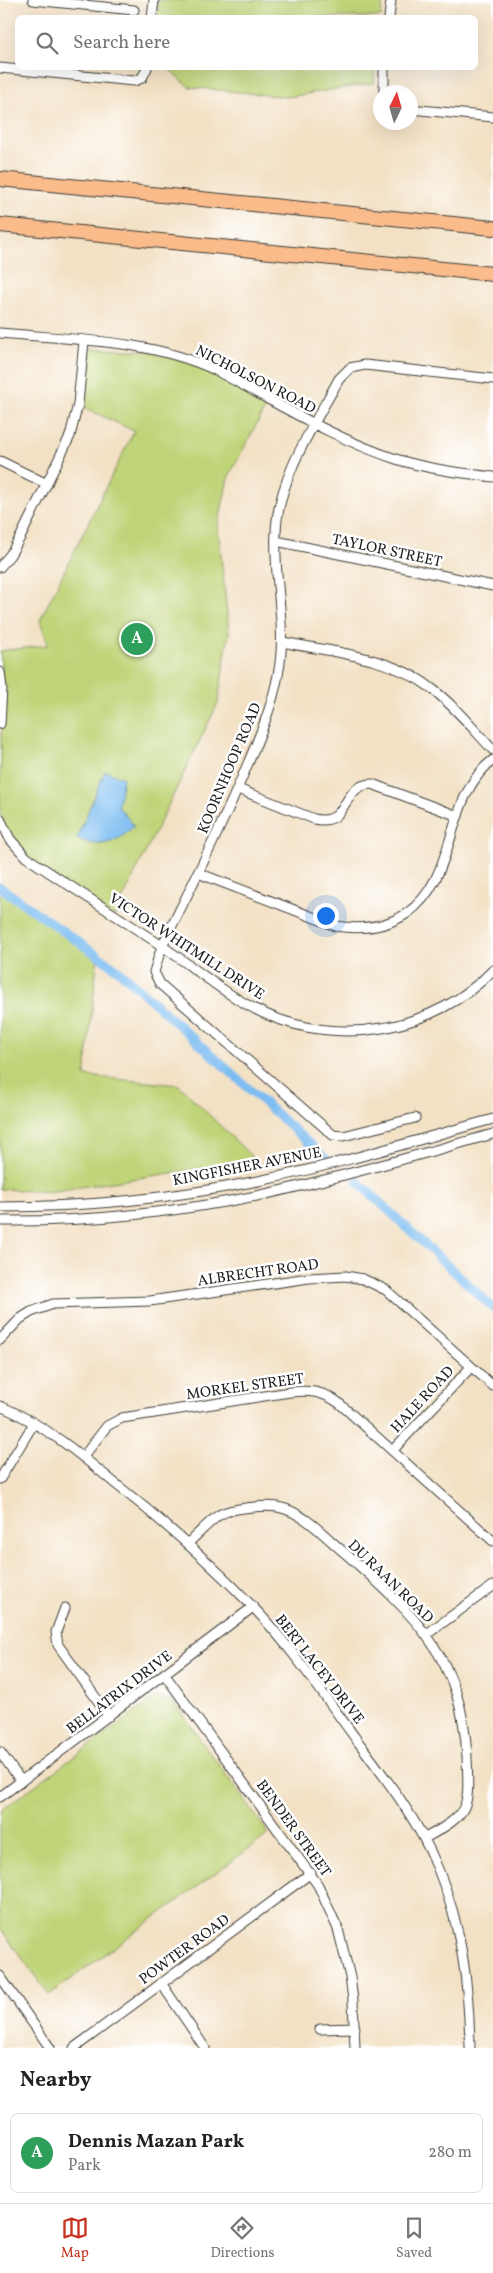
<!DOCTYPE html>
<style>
body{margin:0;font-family:Vollkorn,serif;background:#f6f6f6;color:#222}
.compass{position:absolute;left:373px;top:85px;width:45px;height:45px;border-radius:50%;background:#fff;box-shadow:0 5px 20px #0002;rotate:5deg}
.you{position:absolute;left:325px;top:915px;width:18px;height:18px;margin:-12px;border:4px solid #fff;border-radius:50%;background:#1a73e8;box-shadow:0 0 0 8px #1a73e833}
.badge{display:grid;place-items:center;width:32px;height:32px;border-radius:50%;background:#c8321e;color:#fff;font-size:16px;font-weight:700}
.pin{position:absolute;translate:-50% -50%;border:2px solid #fff;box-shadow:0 1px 5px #0006}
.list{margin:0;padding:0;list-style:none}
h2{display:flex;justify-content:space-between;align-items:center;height:65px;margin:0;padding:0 20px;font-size:21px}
h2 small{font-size:16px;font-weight:400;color:#767676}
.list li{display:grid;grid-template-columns:32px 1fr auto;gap:15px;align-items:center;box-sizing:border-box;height:80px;margin:0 10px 10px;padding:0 10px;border:1px solid #e0e0e0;border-radius:8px}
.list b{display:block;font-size:19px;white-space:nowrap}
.list p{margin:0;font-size:16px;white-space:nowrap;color:#767676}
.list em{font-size:16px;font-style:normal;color:#767676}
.icon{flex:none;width:28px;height:28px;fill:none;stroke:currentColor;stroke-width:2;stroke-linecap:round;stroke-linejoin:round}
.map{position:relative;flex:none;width:493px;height:2048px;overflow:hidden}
.search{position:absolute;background:#fff;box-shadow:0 5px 20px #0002;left:15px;right:15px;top:15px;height:55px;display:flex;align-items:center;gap:12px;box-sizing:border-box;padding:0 18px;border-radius:8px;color:#767676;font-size:19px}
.sheet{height:155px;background:#fff}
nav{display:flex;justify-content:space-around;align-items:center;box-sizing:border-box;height:70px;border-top:1px solid #e0e0e0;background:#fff;font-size:14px;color:#767676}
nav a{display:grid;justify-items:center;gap:2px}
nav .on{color:#c8321e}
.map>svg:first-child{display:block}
.green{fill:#bfd478;stroke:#6e784a}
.water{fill:#7dbdf1;stroke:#4c6c86}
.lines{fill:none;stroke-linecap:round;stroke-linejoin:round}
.canal{stroke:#7dbdf1;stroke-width:9}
.minor-casing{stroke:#3c3a35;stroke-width:11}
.highway-casing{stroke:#3c3a35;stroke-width:16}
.minor{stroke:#fff;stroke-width:9}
.highway{stroke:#fabc8b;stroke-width:14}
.labels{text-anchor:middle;stroke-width:5;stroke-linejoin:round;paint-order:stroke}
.street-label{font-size:15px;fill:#1c1c1c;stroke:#fff}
</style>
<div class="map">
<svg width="493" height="2048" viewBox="0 0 493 2048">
<rect width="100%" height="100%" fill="#fff"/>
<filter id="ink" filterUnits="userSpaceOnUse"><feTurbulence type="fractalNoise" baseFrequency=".02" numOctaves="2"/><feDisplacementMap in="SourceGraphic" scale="10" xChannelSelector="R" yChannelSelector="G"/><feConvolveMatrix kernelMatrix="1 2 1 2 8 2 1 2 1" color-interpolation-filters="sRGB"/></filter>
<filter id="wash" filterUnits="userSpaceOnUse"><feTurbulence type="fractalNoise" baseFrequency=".0096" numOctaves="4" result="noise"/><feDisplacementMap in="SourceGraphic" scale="20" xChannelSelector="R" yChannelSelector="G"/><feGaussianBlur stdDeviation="1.12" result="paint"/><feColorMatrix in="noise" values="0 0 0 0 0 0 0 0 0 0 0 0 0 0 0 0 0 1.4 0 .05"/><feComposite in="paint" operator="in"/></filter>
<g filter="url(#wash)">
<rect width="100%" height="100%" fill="#f3e1c5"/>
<g class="green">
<polygon points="158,0 383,0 381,17 156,18"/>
<polygon points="168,68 375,68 374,83 288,97 189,87"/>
<polygon points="88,348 149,351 188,362 269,401 228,478 218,527 229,632 218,703 114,917 21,857 3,827 0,812 2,684 0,651 48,645 40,620 134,431 79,405"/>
<polygon points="0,884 98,954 85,1076 179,1085 255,1160 48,1192 0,1189"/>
<polygon points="156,1697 172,1700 269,1834 49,1995 0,1928 0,1811"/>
</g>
<path class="water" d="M105 771 123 778 118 806 134 826C117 843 99 850 77 838Z"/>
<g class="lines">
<g class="canal">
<polyline points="0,887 117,969 325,1158"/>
<polyline points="357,1181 493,1308"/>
</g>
</g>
</g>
<g filter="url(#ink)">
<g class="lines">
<g class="minor-casing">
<g id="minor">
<polyline points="33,0 134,10"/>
<polyline points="152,18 154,0"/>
<polyline points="389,18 391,0"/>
<polyline points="0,68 134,81 142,78 147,68"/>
<polyline points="384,92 384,68"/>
<polyline points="410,109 493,117"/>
<path d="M0 333C72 340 149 339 215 370 274 401 332 438 396 459 427 469 461 473 493 477"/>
<polyline points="0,461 47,484"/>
<polyline points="276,541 493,586"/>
<polyline points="0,567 10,555 21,536 70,436 78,404 84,341"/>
<path d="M282 642C331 652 390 656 431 688 454 705 473 729 493 750"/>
<polyline points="0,672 2,688 0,724"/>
<path d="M238 789 314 819C351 827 339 785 372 784L458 816"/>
<path d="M0 819 10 839 26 857C71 887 117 916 162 946 195 968 227 996 263 1013 340 1048 435 1031 493 970"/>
<path d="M198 873 336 926C361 930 384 928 406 914 459 878 443 798 493 760"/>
<path d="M415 1118 343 1136 333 1135 160 984 154 972 162 946C191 887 221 829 246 768 259 738 272 707 278 675 288 627 273 580 276 532 278 478 314 425 339 379L350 368 365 365 493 379"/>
<path d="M0 1207C88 1207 176 1198 263 1180 340 1164 417 1140 493 1119"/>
<path d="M0 1221C89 1222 179 1212 266 1194 343 1177 418 1155 493 1134"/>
<polyline points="0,1340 20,1319 31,1312 53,1304 150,1301 309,1278 346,1276 363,1279 386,1290 493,1386"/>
<path d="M0 1406C44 1424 81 1455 117 1485 165 1523 211 1563 253 1607 292 1648 323 1694 356 1739 387 1780 419 1821 438 1869 462 1927 469 1986 470 2048"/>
<polyline points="393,1450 471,1367"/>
<path d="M83 1457 107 1426 122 1418 290 1392C309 1390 323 1391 339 1403L493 1541"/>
<polyline points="0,1479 34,1423"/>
<path d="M188 1543C198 1534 208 1523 219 1515 230 1508 265 1505 278 1507 306 1513 325 1537 346 1554 416 1616 462 1658 467 1757 469 1808 471 1813 425 1838"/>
<polyline points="65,1608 56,1632 58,1645 109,1716"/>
<polyline points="427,1634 493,1586"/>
<polyline points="165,1675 318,1885 338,1929 350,1977 353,2000 355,2048"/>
<polyline points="0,1752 21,1781"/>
<polyline points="0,1797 253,1607"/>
<polyline points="0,1976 50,2048"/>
<polyline points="161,1983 205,2048"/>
<polyline points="320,2029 355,2028"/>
<polyline points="74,2048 311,1873"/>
</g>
</g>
<g class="highway-casing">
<g id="highway">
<polyline points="0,179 493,228"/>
<polyline points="0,225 493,274"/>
</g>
</g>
<use href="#minor" class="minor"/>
<use href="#highway" class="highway"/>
</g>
</g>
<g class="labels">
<g class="street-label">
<text transform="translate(256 379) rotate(27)" y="5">NICHOLSON ROAD</text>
<text transform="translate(387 550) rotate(12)" y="5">TAYLOR STREET</text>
<text transform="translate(229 768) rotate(-67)" y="5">KOORNHOOP ROAD</text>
<text transform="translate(187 946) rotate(33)" y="5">VICTOR WHITMILL DRIVE</text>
<text transform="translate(247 1166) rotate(-11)" y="5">KINGFISHER AVENUE</text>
<text transform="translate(258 1272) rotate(-8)" y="5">ALBRECHT ROAD</text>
<text transform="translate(245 1386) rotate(-8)" y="5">MORKEL STREET</text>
<text transform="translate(422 1399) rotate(-47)" y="5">HALE ROAD</text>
<text transform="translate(391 1581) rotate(44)" y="5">DU RAAN ROAD</text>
<text transform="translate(320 1669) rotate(52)" y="5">BERT LACEY DRIVE</text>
<text transform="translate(119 1692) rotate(-37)" y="5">BELLATRIX DRIVE</text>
<text transform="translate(294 1828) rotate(54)" y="5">BENDER STREET</text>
<text transform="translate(184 1949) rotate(-36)" y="5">POWTER ROAD</text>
</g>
</g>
</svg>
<svg class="compass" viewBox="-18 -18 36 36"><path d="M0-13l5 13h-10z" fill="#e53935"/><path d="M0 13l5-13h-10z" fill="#767676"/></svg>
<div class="you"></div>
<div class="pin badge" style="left:137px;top:639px;background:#2e9e5b">A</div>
<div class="search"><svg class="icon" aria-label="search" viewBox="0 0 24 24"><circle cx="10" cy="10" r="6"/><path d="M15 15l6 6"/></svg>Search here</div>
</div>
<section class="sheet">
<h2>Nearby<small></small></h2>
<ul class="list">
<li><span class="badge" style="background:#2e9e5b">A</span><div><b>Dennis Mazan Park</b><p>Park</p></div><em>280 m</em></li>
</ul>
</section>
<nav>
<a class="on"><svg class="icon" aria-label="map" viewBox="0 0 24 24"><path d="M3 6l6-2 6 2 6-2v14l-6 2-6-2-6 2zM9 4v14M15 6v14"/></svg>Map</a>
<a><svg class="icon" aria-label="directions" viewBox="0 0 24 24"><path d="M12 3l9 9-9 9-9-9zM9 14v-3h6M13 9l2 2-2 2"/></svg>Directions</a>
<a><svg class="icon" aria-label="saved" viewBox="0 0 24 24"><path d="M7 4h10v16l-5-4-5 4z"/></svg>Saved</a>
</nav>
